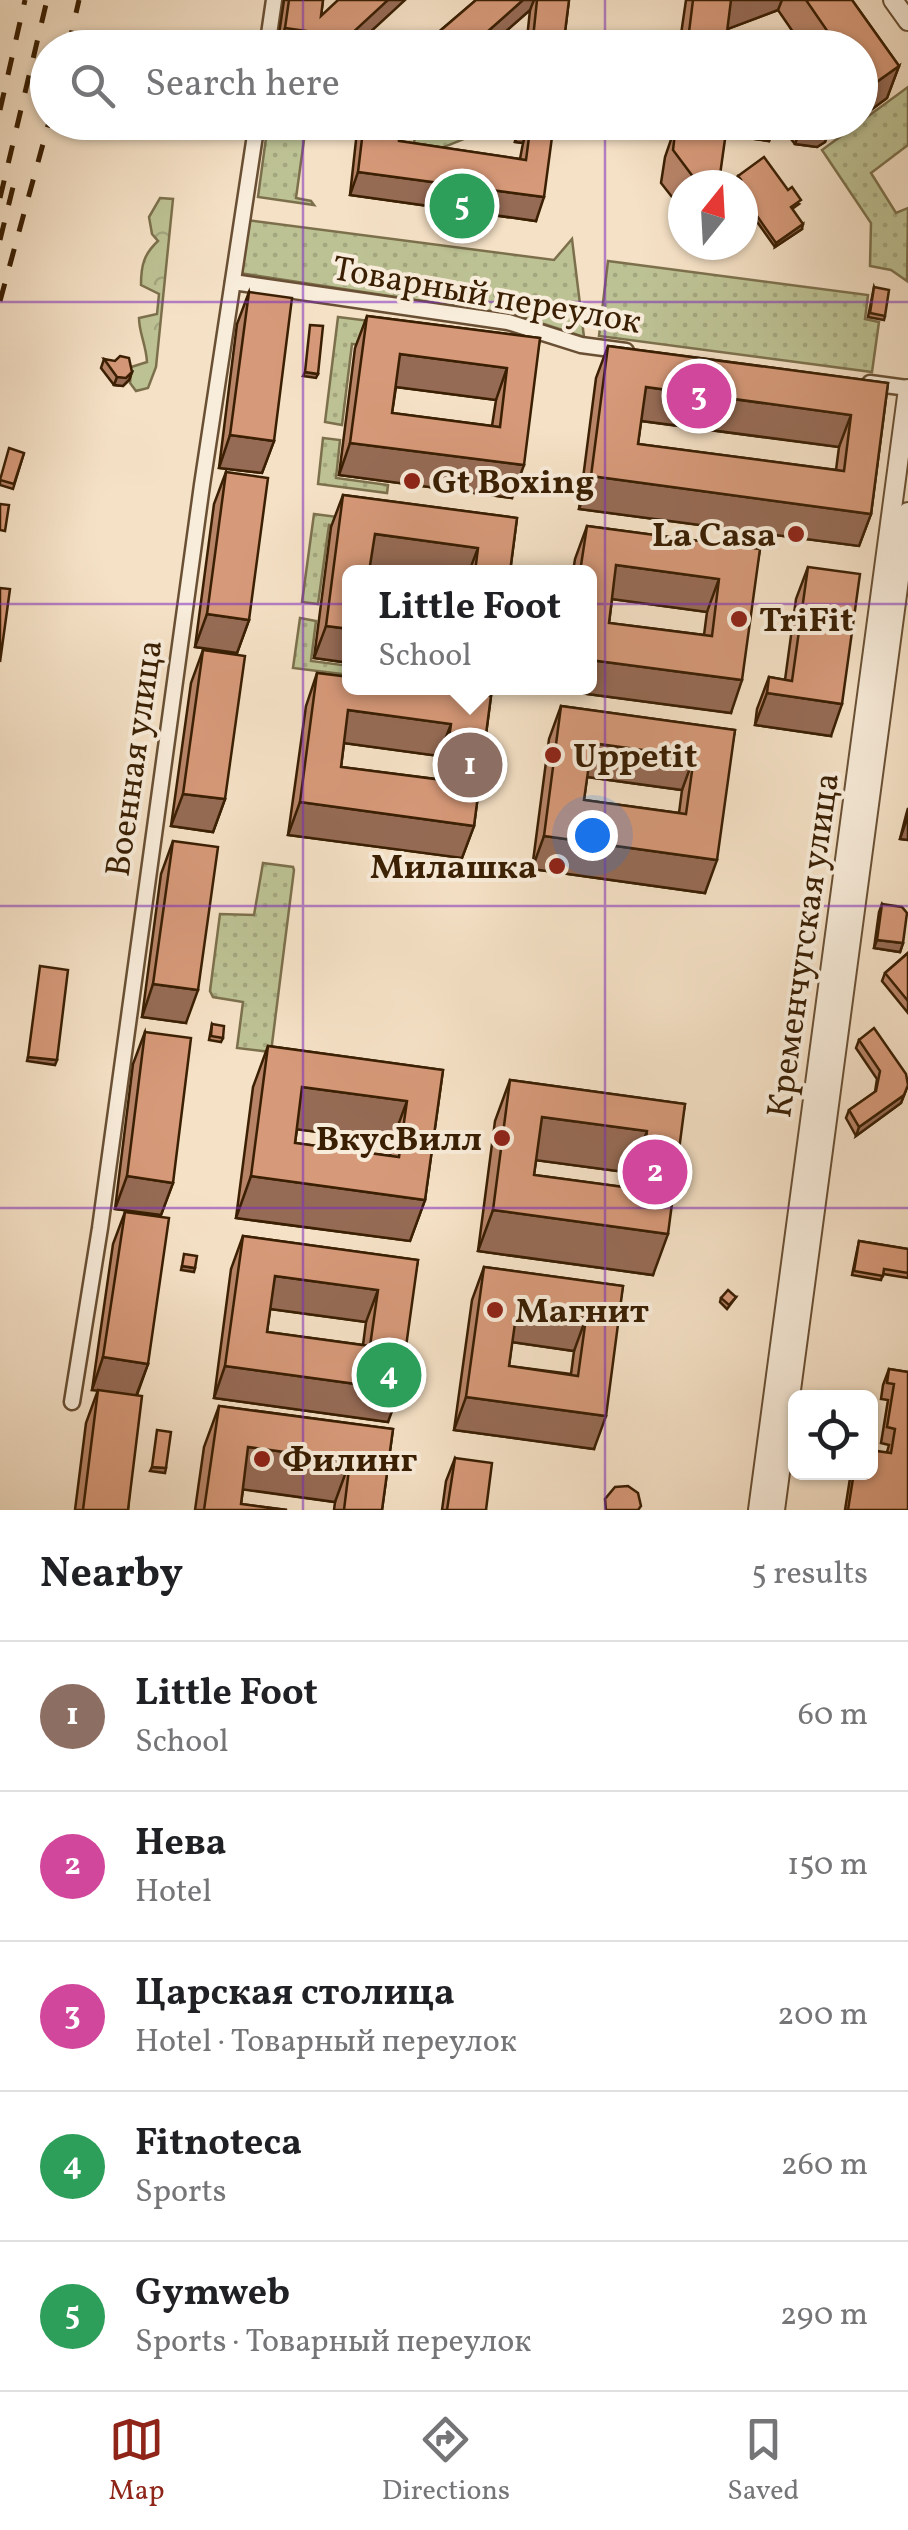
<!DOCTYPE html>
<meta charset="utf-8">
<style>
body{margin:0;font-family:Vollkorn,serif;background:#f6f6f6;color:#202124}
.controls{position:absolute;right:30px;bottom:30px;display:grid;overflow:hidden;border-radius:15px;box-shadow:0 2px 8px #0004}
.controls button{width:90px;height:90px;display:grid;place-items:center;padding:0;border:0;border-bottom:2px solid #e0e0e0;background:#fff;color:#202124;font:50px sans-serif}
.compass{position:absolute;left:668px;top:170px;width:90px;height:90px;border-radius:50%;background:#fff;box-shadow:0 2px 8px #0004;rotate:18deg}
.you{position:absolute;left:592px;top:835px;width:35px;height:35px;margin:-25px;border:8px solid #fff;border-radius:50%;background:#1a73e8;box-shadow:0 0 0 15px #1a73e833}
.badge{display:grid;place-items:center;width:65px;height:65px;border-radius:50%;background:#8f2418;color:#fff;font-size:32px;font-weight:700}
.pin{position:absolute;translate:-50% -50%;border:5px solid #fff;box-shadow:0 2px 10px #0006}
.popup{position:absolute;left:342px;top:565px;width:255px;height:130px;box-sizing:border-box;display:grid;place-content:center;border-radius:15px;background:#fff;filter:drop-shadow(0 2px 8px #0005);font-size:32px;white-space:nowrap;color:#757577}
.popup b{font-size:38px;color:#202124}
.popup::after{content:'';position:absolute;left:50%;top:100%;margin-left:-20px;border:20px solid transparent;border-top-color:#fff}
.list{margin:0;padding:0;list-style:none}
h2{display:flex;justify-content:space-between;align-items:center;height:130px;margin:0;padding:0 40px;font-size:42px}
h2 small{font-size:32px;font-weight:400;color:#757577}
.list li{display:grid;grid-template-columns:65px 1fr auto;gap:30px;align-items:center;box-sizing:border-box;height:150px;padding:0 40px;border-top:2px solid #e0e0e0}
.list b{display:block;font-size:38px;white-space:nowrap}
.list p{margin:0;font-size:32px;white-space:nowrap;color:#757577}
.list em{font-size:32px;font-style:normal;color:#757577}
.icon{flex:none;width:55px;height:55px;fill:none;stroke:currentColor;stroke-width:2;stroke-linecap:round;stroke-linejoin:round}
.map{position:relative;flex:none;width:908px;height:1510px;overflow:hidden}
.search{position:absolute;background:#fff;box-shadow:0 2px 8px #0004;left:30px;right:30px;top:30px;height:110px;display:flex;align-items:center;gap:25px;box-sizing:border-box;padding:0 35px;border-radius:55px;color:#757577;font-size:38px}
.sheet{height:880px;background:#fff}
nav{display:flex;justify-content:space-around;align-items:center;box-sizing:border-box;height:140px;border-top:2px solid #e0e0e0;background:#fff;font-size:28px;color:#757577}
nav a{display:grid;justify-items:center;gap:5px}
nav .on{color:#8f2418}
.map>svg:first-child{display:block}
.grass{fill:url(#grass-dots);stroke:#7c704c;stroke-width:2.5}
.forest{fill:url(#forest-crowns);stroke:#7c704c;stroke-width:2.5}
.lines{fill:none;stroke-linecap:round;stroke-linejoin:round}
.minor-casing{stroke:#695034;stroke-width:19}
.tertiary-casing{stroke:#695034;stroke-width:22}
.minor{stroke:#f8ecda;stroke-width:14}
.tertiary{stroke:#f8ecda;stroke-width:18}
.rail{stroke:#3a1f03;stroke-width:5;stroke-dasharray:18 18;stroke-linecap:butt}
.wall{fill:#b88468;stroke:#3a1f03;stroke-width:2.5;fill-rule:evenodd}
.shaded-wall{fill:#966b55;stroke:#3a1f03;stroke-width:2.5}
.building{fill:#d69979;stroke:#3a1f03;stroke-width:2.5;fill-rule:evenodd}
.grid{fill:none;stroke:#7b2cbf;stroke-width:2.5;stroke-opacity:0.55}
.poi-dot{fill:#8f2418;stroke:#f8ecda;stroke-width:4}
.labels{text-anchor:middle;stroke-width:8;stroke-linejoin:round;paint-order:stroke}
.street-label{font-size:35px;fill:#3a1f03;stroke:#f8ecda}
.poi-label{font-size:35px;font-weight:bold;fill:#3a1f03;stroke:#f8ecda;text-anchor:start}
</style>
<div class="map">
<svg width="908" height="1510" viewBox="0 0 908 1510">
<defs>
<pattern id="grass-dots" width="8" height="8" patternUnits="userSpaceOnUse" patternTransform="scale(2.5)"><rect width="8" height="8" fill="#bdc294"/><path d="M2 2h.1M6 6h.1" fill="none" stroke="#a3a67e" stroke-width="1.8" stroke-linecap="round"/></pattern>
<pattern id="forest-crowns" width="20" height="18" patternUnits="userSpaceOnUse" patternTransform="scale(2.5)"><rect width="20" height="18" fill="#bdc294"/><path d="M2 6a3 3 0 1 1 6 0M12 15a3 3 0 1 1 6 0" fill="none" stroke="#a3a67e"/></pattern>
</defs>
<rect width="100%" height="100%" fill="#f5e1c6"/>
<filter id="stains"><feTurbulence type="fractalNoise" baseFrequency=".002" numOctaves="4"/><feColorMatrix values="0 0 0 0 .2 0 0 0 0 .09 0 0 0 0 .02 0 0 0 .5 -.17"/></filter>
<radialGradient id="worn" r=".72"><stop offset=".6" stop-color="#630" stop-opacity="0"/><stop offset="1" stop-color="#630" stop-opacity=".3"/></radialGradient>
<g class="grass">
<polygon points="908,87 908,145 871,173 896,213 908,208 907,281 891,270 870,266 871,223 822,150"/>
<polygon points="268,123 320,123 316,126 306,125 296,198 311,201 314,205 258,197"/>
<polygon points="426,123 487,123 469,137 432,152 414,143 416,131"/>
<polygon points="247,220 554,260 572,239 584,337 519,316 239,273"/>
<polygon points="608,261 868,295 865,319 879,322 872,372 599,336"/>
<polygon points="338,317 410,326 407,351 352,344 342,425 325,422"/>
<polygon points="323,438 340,440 336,478 388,485 387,493 318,484"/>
<polygon points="314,514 369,521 368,530 329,525 318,604 302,602"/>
<polygon points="300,618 316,621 311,661 350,666 350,675 293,668"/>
<polygon points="263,863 293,867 294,870 271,1052 237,1048 243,1002 213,997 210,991 220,914 254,915"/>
</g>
<path class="forest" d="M160 198 173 199 156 367 148 388 136 391 130 383 131 373 128 368 147 362C146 344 139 333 139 318L157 314 159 294 141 285C141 265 144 254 158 241L152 234 149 217Z"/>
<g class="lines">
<g class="minor-casing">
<g id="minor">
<polyline points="267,48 274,0"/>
<polyline points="233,282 508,322 581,345 626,351"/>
<polyline points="870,383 908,388"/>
<polyline points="72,1402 100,1228 202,485 257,122"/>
</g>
</g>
<g class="tertiary-casing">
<g id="tertiary">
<polyline points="893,0 908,21"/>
<polyline points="758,1510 908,389"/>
<polyline points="775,1510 908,512"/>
</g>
</g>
<use href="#minor" class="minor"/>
<use href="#tertiary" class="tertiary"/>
<g class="rail">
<polyline points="68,48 79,0"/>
<polyline points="0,110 25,0"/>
<polyline points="0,198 47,0"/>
<polyline points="0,240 13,187"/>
<polyline points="0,301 49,122"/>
</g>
</g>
<g class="wall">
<polygon points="284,0 323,0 321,16 353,48 277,48"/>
<polygon points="476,0 569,0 563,48 526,48 530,10 487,48 420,48"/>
<polygon points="686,0 852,0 899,66 887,98 860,118 860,48 804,48 778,10 727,29 725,48 679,48"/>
<polygon points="358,122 401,122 399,141 520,159 523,143 515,142 517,122 554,122 536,221 350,195"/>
<polygon points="669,122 839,122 829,129 825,142 817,147 795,144 787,134 772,132 769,141 725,135 718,185 683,185 683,211 661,183 665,157 675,128 668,127"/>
<polygon points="738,176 799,204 792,209 802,229 775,247 743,202 743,185 734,185 738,182 736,180"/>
<polygon points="874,287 885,316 884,320 868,317"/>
<polygon points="249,292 274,441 262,473 219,468 237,324"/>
<path d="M367 316 540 338 512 498 339 475 355 348ZM396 387 496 400 492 426 392 413Z"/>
<path d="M608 346 888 383 871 514 859 546 579 509 596 378ZM641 421 839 447 836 470 638 444Z"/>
<polygon points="104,359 132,372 129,380 123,386 114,385 101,368"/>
<polygon points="24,453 13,489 0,485 0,479"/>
<polygon points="226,472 249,620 237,653 195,647 214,504"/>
<polygon points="343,495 517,518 510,572 410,572 370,567 350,572 350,663 314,658 331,527"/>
<path d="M587 526 760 549 731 713 557 690 558 688H590V572H573L575 559ZM612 599 707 612 704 635 609 623Z"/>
<polygon points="808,567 831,736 755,725 757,709 769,677 785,680 796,599"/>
<polygon points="203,650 225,799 213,832 171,826 191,683"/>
<path d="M317 673 491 696 474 826 462 858 288 835 306 706ZM344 743 439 756 436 779 341 767Z"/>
<path d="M561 706 735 730 705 893 532 869 549 739ZM587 777 682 790 679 813 584 800Z"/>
<polygon points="908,808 908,840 900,839 906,815"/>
<polygon points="173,841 186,1023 142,1017 161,874"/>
<polygon points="882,904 903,943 900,952 874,948 879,912"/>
<polygon points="908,953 908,1013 882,981 885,973"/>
<polygon points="212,1024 223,1038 221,1042 209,1040"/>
<polygon points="145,1032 173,1183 161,1215 115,1209 133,1064"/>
<polygon points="859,1040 908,1085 901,1103 856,1136 846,1118 849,1110 875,1092 877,1079 856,1048"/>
<path d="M268 1046 443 1070 425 1200 410 1241 236 1218 253 1087ZM297 1129 392 1142 390 1156 295 1143Z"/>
<path d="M510 1080 685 1104 653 1275 478 1251 495 1121ZM536 1160 632 1173 630 1188 534 1175Z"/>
<polygon points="125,1212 148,1364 137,1395 128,1510 75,1510 86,1423 98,1390 92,1390 113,1244"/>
<path d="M243 1236 418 1260 388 1422 214 1398 231 1269ZM270 1309 366 1322 363 1345 267 1332Z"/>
<polygon points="859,1241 908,1249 908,1278 883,1274 881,1280 852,1275"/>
<path d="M484 1267 623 1286 594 1449 454 1430 472 1300ZM512 1342 574 1351 571 1374 509 1366Z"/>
<polygon points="736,1297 727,1309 720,1302 721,1298"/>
<polygon points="889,1369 908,1372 908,1510 845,1510 851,1472 870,1472 887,1452 889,1445 881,1443 888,1400 881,1399 883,1385"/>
<polygon points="219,1406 393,1429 382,1510 334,1510 335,1502 243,1489 241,1504 287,1510 195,1510 204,1447"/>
<polygon points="455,1458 486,1510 442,1510 446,1481"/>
</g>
<g class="shaded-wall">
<polygon points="388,0 405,0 353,48 278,48 285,28"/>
<polygon points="523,0 534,0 530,10 487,48 469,48"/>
<polygon points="731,0 782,0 778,10 720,32"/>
<polygon points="899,66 887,98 860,118 871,86"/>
<polygon points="522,122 530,122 523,143 515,142"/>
<polygon points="670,122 791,122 787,134 772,132 769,141 668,127"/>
<polygon points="803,122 839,122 829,129 825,142 817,147 795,144"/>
<polygon points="358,172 544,197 536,221 350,195"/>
<polygon points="694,178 719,182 718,185 691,185"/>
<polygon points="803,224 802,229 775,247 776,243"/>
<polygon points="400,354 507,368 496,400 388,386"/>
<polygon points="132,372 129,380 123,386 114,385 117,377"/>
<polygon points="305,372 318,374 316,378 303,376"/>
<polygon points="646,387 851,415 839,447 634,420"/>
<polygon points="230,435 274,441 262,473 219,468"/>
<polygon points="350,443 524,465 512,498 339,475"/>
<polygon points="591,476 871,514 859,546 579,509"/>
<polygon points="375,534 478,548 469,572 410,572 363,566"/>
<polygon points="616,565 719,579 707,612 604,598"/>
<polygon points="207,614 249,620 237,653 195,647"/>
<polygon points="326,626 350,629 350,663 314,658"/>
<polygon points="590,660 742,680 731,713 557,690 558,688 590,688"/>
<polygon points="767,693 842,704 831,736 755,725"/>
<polygon points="348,710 451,724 439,756 336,742"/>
<polygon points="592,743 694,757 682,790 580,776"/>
<polygon points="183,794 225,799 213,832 171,826"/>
<polygon points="300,802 474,826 462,858 288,835"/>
<polygon points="908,816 908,840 900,839"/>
<polygon points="544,836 717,860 705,893 532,869"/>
<polygon points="877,940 903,943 900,952 874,948"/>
<polygon points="153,984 198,990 186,1023 142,1017"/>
<polygon points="28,1057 57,1060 55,1065 27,1061"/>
<polygon points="302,1087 407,1101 392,1142 287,1128"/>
<polygon points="904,1095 901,1103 856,1136 859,1127"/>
<polygon points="542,1117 647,1131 632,1173 527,1159"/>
<polygon points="127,1176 173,1183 161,1215 115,1209"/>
<polygon points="251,1176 425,1200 410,1241 236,1218"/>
<polygon points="493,1210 668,1234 653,1275 478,1251"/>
<polygon points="182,1266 195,1268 194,1272 181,1270"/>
<polygon points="275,1276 378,1290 366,1322 263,1308"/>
<polygon points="517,1309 586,1318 574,1351 505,1341"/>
<polygon points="103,1357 148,1364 136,1396 92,1390"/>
<polygon points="225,1366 400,1390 388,1422 214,1398"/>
<polygon points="466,1397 606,1416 594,1449 454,1430"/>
<polygon points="248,1447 350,1461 335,1502 233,1488"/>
<polygon points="152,1467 166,1468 165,1473 150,1471"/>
</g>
<g class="building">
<polygon points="289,0 323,0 321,16 338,0 388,0 348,37 285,28"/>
<polygon points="476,0 523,0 469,48 420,48"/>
<polygon points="537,0 569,0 563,48 532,48"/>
<polygon points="693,0 731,0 725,48 687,48"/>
<polygon points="806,0 852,0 899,66 871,86 866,79 860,83 860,48 839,48"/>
<polygon points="81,41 95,46 94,48 79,48"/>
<polygon points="364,122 401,122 399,141 526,160 531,122 554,122 544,197 358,172"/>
<polygon points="676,125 726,132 719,182 694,178 673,150"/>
<polygon points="764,157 788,190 792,187 801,200 791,207 803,224 776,243 743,196 743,185 735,184 741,180 738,176"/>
<polygon points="874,287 889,290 885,316 870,313"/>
<polygon points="249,292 292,298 274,441 230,435"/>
<path d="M367 316 540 338 524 465 350 443ZM400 354 507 368 500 427 392 413Z"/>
<polygon points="310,325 323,326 318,374 305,372"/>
<path d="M608 346 888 383 871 514 591 476ZM646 387 851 415 844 471 638 444Z"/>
<polygon points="120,356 129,358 132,372 126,378 117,377 104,359 115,361"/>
<polygon points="9,448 24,453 14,484 0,480"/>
<polygon points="226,472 268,478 249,620 207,614"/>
<polygon points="343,495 517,518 510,572 475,572 478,548 375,534 369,572 350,572 350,629 326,626"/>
<polygon points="0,504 9,505 5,531 0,530"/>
<path d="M587 526 760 549 742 680 590 660V572H580ZM616 565 719 579 712 636 609 623Z"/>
<polygon points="808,567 860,574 842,704 767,693 769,677 792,681"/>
<polygon points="0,588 10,589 0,662"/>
<polygon points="203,650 245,656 225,799 183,794"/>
<path d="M317 673 350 677V688H425L491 696 474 826 300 802ZM348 710 451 724 443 780 341 767Z"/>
<path d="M561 706 735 730 717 860 544 836ZM592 743 694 757 686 814 584 800Z"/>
<polygon points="173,841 218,847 198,990 153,984"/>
<polygon points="882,904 902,907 907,913 903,943 877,940"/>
<polygon points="908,953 908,1001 885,973"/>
<polygon points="40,966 68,970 57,1060 28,1057"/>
<polygon points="212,1024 224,1026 223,1038 211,1036"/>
<polygon points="874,1028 906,1074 908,1085 904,1095 859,1127 849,1110 876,1091 880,1071 859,1040"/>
<polygon points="145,1032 191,1038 173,1183 127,1176"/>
<path d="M268 1046 443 1070 425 1200 251 1176ZM302 1087 407 1101 399 1157 295 1143Z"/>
<path d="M510 1080 685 1104 668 1234 493 1210ZM542 1117 647 1131 639 1189 534 1175Z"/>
<polygon points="125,1212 169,1218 148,1364 103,1357"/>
<path d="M243 1236 418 1260 400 1390 225 1366ZM275 1276 378 1290 370 1346 267 1332Z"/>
<polygon points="859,1241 908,1249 908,1273 884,1269 883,1276 854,1271"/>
<polygon points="184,1254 197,1256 195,1268 182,1266"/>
<path d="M484 1267 623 1286 606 1416 466 1397ZM517 1309 586 1318 578 1376 509 1366Z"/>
<polygon points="728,1290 736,1297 729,1305 721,1298"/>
<polygon points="889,1369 908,1372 908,1510 848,1510 854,1472 870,1472 870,1450 891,1453 895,1429 887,1427 894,1384 887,1383"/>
<polygon points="98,1390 142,1396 128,1510 83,1510"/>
<polygon points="219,1406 393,1429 382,1510 344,1510 350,1461 248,1447 241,1504 287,1510 204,1510"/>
<polygon points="157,1430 171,1432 166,1468 152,1467"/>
<polygon points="455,1458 492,1463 486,1510 447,1510"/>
<polygon points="628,1486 638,1493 641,1506 638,1510 606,1510 605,1499 615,1487"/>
</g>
<path class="grid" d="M303 0V48M605 0V48M303 122V1510M605 122V1510M0 302H908M0 604H908M0 906H908M0 1208H908"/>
<g class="poi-dot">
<circle cx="412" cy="481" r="10"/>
<circle cx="796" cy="534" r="10"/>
<circle cx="739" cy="619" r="10"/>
<circle cx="553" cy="755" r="10"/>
<circle cx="557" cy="866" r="10"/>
<circle cx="502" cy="1138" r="10"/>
<circle cx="495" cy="1310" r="10"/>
<circle cx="262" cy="1459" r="10"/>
</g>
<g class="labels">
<g class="street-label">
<text transform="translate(487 294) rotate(10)" y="12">Товарный переулок</text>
<text transform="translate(133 758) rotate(-82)" y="12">Военная улица</text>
<text transform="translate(802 945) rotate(-82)" y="12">Кременчугская улица</text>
</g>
<g class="poi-label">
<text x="432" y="493">Gt Boxing</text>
<text x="776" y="546" text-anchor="end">La Casa</text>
<text x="759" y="631">TriFit</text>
<text x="573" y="767">Uppetit</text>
<text x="537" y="878" text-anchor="end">Милашка</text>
<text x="482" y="1150" text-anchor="end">ВкусВилл</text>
<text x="515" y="1322">Магнит</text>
<text x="282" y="1471">Филинг</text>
</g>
</g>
<rect width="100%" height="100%" filter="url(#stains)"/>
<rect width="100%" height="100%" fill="url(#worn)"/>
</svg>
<div class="controls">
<button><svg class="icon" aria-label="locate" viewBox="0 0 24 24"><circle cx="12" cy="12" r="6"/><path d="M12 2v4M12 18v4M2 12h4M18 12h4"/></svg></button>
</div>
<svg class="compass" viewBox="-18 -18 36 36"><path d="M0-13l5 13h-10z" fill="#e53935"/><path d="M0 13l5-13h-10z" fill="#757577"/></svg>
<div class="you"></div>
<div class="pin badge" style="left:470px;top:765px;background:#8d6e63">1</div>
<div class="popup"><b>Little Foot</b>School</div>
<div class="pin badge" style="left:655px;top:1172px;background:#d1479c">2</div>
<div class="pin badge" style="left:699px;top:396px;background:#d1479c">3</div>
<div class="pin badge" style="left:389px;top:1375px;background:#2e9e5b">4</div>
<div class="pin badge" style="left:462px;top:206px;background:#2e9e5b">5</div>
<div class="search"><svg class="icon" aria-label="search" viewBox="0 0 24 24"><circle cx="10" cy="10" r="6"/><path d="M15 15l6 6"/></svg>Search here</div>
</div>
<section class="sheet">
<h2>Nearby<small>5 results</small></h2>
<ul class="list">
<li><span class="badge" style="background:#8d6e63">1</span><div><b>Little Foot</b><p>School</p></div><em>60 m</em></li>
<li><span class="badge" style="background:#d1479c">2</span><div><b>Нева</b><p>Hotel</p></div><em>150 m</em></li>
<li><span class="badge" style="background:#d1479c">3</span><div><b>Царская столица</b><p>Hotel · Товарный переулок</p></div><em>200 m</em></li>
<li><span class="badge" style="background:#2e9e5b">4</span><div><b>Fitnoteca</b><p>Sports</p></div><em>260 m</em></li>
<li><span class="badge" style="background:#2e9e5b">5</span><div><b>Gymweb</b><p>Sports · Товарный переулок</p></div><em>290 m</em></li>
</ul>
</section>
<nav>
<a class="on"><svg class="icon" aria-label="map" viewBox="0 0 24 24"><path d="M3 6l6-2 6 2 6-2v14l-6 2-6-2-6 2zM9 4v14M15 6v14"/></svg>Map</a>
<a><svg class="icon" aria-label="directions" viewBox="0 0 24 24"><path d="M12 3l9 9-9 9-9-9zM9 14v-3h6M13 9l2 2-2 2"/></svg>Directions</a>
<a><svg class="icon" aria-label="saved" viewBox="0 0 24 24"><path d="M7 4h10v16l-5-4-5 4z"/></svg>Saved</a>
</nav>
